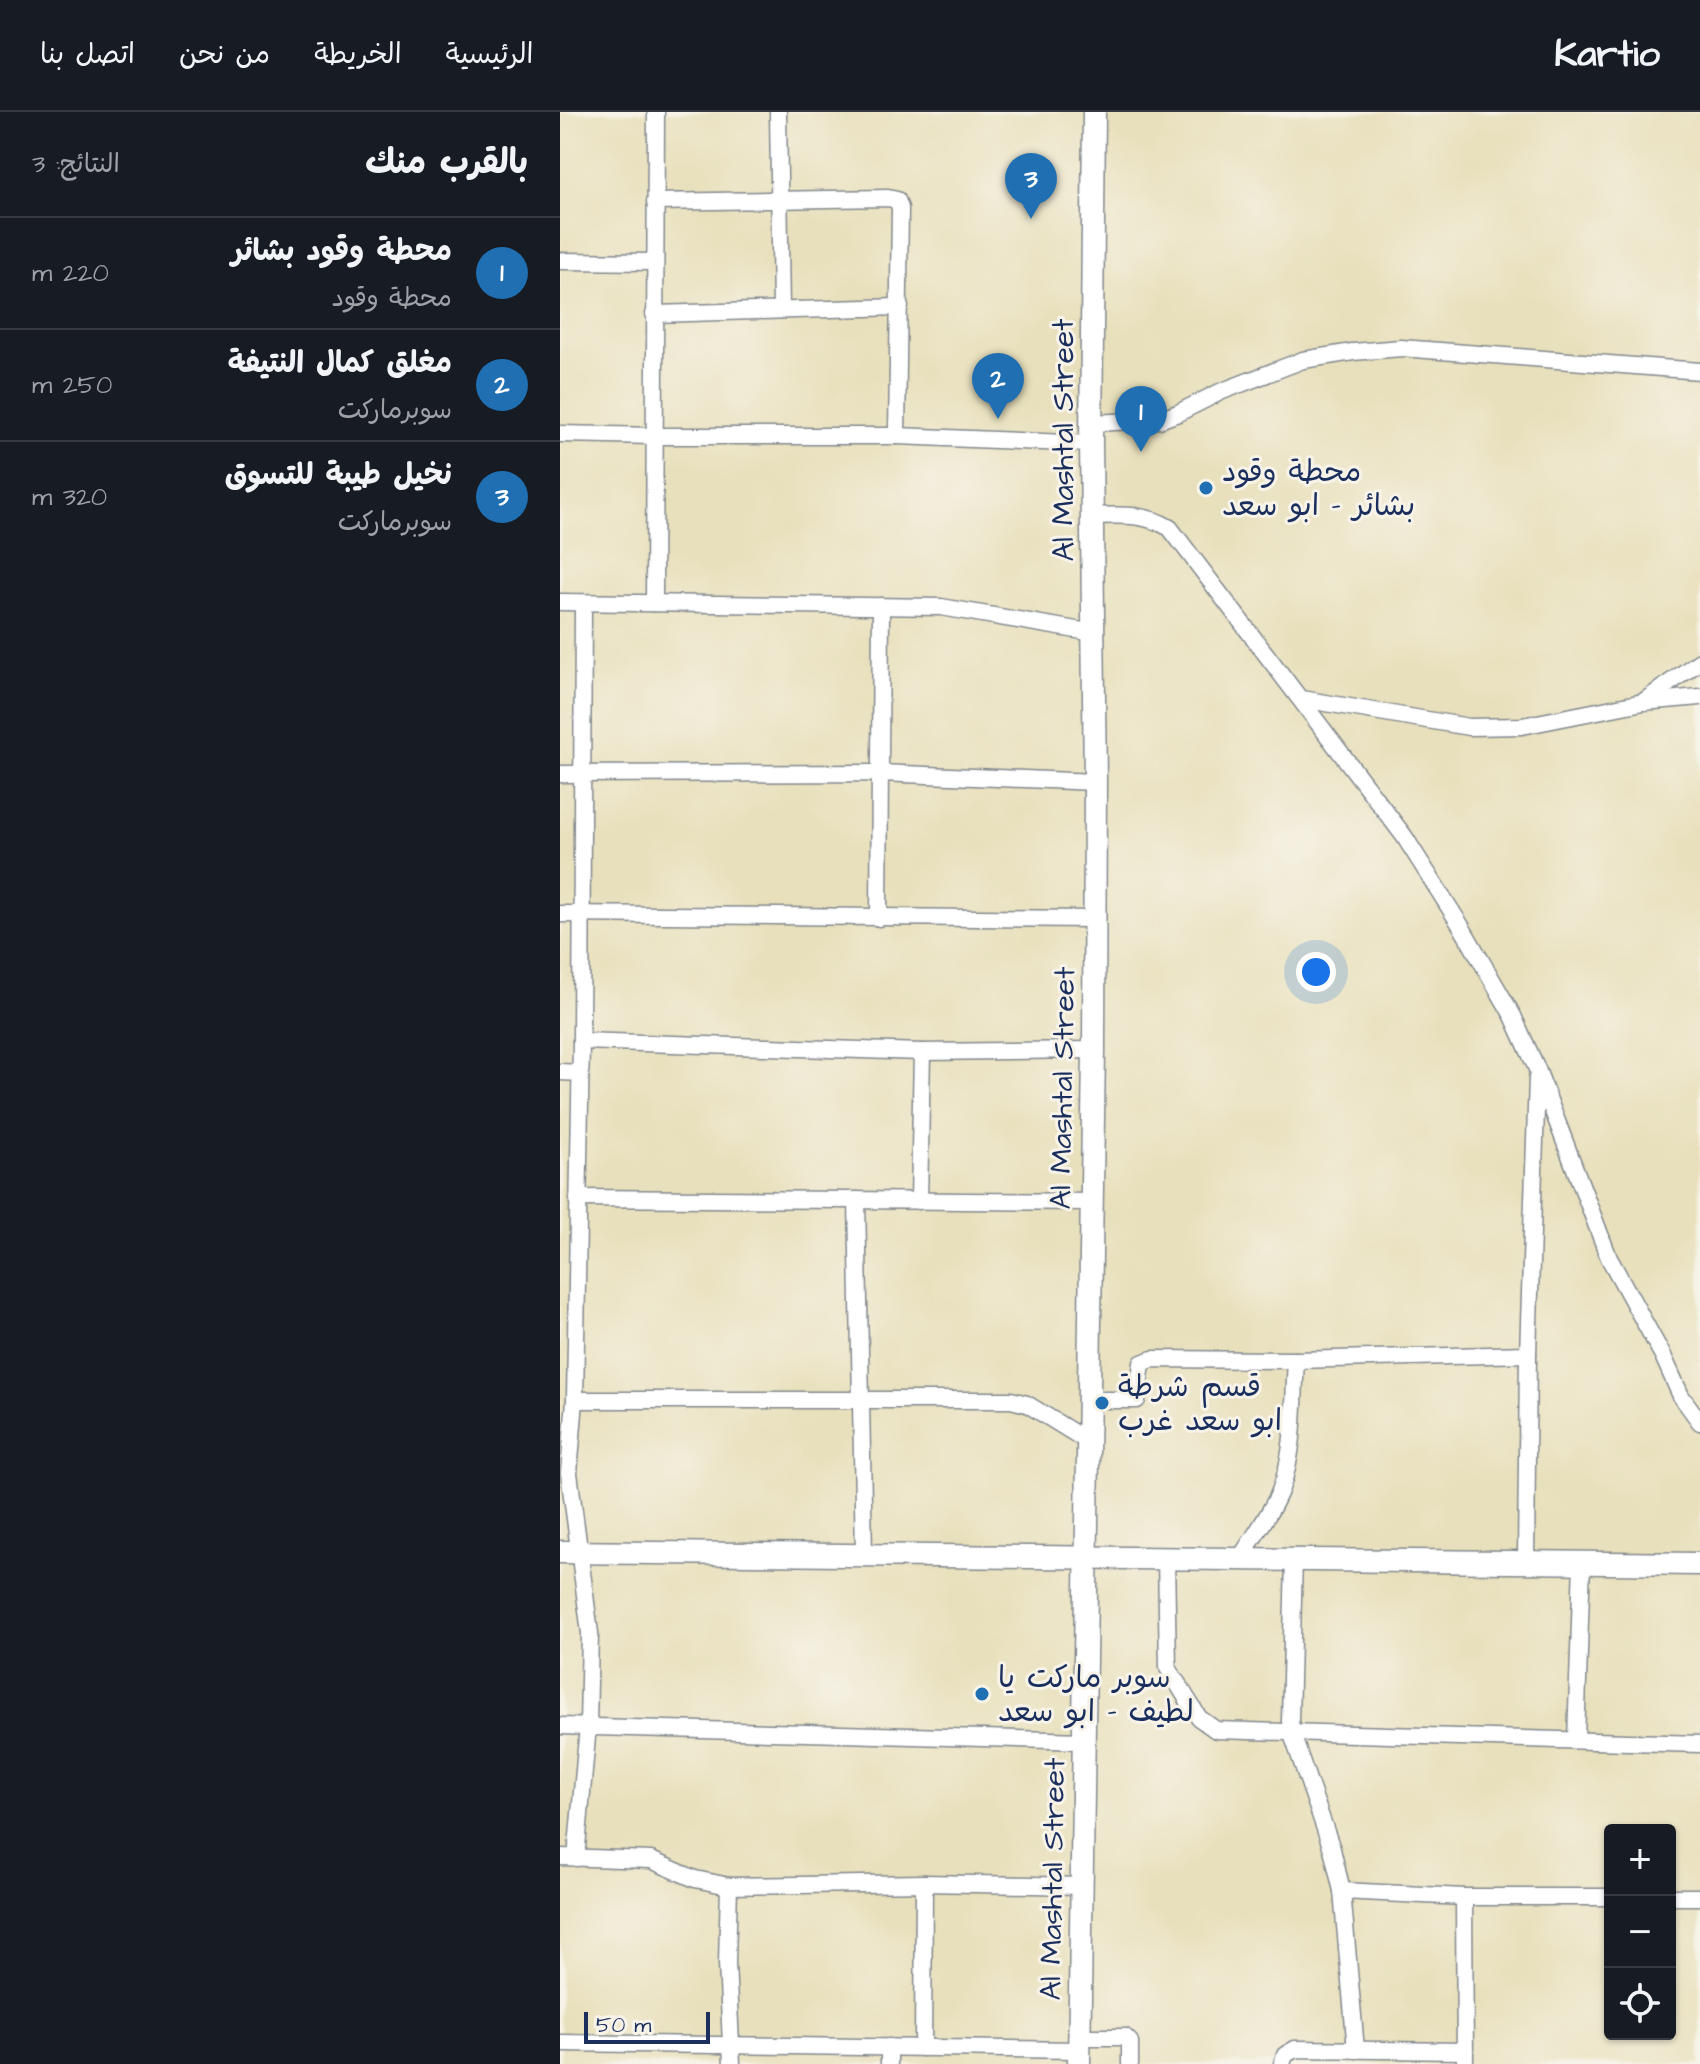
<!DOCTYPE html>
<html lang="ar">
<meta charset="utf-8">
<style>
body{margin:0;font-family:"Architects Daughter","Playpen Sans Arabic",sans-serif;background:#20242c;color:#f1f3f6;direction:rtl}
.controls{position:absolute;right:24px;bottom:24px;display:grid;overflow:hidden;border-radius:8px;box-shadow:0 2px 6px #0004}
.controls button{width:72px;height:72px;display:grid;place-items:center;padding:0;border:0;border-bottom:2px solid #363941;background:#171b24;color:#f1f3f6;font:40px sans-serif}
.scale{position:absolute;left:24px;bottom:20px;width:126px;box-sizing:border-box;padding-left:8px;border:4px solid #1b2f5e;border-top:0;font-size:22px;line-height:28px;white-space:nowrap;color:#1b2f5e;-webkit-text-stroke:6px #f7f3e8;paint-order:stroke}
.you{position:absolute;left:756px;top:860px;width:28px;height:28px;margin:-20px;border:6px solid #fff;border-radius:50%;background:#1a73e8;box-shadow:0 0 0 12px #1a73e833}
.badge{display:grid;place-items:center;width:52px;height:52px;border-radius:50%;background:#1f6fb2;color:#fff;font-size:26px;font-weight:700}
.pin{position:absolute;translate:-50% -66px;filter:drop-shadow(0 2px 4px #0008)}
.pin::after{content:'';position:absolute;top:42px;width:28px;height:24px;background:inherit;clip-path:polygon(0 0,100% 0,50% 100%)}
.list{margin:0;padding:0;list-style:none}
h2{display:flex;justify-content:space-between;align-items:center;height:104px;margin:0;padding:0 32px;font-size:34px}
h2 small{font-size:26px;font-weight:400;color:#9ea1a6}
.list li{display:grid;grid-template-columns:52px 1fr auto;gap:24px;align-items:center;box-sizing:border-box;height:112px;padding:0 32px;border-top:2px solid #363941}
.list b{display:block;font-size:30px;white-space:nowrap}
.list p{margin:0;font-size:26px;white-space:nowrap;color:#9ea1a6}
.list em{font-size:26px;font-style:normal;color:#9ea1a6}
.icon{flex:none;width:44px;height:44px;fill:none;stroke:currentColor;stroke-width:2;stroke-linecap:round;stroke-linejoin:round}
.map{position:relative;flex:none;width:1140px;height:1952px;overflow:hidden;direction:ltr}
header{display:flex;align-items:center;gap:48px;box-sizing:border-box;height:112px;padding:0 40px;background:#171b24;border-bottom:2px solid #363941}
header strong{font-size:38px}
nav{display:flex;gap:44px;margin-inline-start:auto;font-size:28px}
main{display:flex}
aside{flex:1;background:#171b24}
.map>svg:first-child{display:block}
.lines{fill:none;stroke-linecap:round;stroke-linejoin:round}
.street-casing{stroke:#82888d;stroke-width:19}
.secondary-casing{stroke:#82888d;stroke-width:25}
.street{stroke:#fff;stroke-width:16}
.secondary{stroke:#fff;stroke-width:22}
.poi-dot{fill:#1f6fb2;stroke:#f7f3e8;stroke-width:3}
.labels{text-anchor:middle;stroke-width:6;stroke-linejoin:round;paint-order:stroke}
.street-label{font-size:30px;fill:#1b2f5e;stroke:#f7f3e8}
.poi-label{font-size:30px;fill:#1b2f5e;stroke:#f7f3e8;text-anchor:start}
</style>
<header>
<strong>Kartio</strong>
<nav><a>الرئيسية</a><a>الخريطة</a><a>من نحن</a><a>اتصل بنا</a></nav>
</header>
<main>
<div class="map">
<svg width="1140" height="1952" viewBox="0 0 1140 1952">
<rect width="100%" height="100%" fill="#f7f3e8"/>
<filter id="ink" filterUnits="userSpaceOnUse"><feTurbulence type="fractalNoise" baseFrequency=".0125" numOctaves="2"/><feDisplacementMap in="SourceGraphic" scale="16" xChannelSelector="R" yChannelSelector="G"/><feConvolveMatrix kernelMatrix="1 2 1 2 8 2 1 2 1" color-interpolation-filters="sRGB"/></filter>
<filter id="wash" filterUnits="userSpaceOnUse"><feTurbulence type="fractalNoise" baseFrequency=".006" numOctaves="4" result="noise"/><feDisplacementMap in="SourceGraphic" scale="32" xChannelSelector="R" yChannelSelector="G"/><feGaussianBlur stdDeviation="1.8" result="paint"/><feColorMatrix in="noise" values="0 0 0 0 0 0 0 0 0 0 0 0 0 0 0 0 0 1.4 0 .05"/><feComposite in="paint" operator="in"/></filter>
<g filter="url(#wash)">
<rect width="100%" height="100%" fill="#e8e0bc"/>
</g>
<g filter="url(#ink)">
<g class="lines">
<g class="street-casing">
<g id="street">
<polyline points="218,0 221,198"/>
<polyline points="95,90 328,86 337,88 340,96 337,324"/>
<polyline points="0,149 94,150"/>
<polyline points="94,202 340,195"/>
<polyline points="531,311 599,308 618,301 660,280 743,248 793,240 841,236 1140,259"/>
<polyline points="0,322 95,324 337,324 531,332"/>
<path d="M533 404C561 403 585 401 610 416L844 724 901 814 953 904 977 957 1049 1146 1103 1244 1121 1284 1140 1310"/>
<polyline points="0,490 381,495 534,521"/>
<polyline points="94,491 96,0"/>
<polyline points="742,587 909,615 962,614 1083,590 1140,585"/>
<polyline points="1083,590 1140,549"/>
<polyline points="0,662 320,661 535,670"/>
<polyline points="0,802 533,807"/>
<polyline points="319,806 321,494"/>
<polyline points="21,929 362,940 534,938"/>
<polyline points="0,960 20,961"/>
<polyline points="18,1086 531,1090"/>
<polyline points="297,1088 304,1442"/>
<polyline points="359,1089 362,940"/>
<polyline points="15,1288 451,1288 467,1292 527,1329"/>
<polyline points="527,1288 577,1288 582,1251 592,1247 736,1248 968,1242"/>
<polyline points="606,1445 608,1556 639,1606 656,1618 1140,1632"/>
<path d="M681 1445C694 1424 710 1403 720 1379 736 1338 733 1292 736 1248"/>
<polyline points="734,1445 730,1609 732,1622 772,1737 782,1779 796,1938"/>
<polyline points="966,1448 968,1242 977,966"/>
<polyline points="0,1614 524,1629"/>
<polyline points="1016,1628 1022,1450"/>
<polyline points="0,1745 91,1748 135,1767 169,1774 364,1771 522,1774"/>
<polyline points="16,1746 28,1614 30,1521 9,1361 15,1288 21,929 23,491"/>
<polyline points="169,1774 167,1851 172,1952"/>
<polyline points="782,1779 904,1785 1050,1785"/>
<polyline points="904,1785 905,1952"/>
<polyline points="1110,1785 1140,1785"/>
<polyline points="519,1925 565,1925 570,1930 570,1952"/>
<polyline points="0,1931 519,1938"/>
<polyline points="363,1936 364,1771"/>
<polyline points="329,1952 329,1935"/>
<polyline points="722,1952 725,1943 735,1937 905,1939"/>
</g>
</g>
<g class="secondary-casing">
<g id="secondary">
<path d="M0 1440C380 1443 760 1447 1140 1452"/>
<polyline points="519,1952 534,938 535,670 531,332 534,0"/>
</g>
</g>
<use href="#street" class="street"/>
<use href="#secondary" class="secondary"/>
</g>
</g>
<g class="poi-dot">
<circle cx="646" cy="376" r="8"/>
<circle cx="542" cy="1291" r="8"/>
<circle cx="422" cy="1582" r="8"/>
</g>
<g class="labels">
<g class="street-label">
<text transform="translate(503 328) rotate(-90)" y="10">Al Mashtal Street</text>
<text transform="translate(502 976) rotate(-89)" y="10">Al Mashtal Street</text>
<text transform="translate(492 1767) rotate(-89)" y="10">Al Mashtal Street</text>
</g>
<g class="poi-label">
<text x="662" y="369">محطة وقود<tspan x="662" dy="34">بشائر - ابو سعد</tspan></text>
<text x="558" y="1284">قسم شرطة<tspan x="558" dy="34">ابو سعد غرب</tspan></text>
<text x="438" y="1575">سوبر ماركت يا<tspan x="438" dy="34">لطيف - ابو سعد</tspan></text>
</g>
</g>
</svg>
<div class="controls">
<button>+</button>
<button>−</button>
<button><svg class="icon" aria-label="locate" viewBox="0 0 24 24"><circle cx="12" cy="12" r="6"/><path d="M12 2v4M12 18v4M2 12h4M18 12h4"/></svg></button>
</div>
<div class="scale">50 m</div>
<div class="you"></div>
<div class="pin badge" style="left:581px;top:340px">1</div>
<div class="pin badge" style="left:438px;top:307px">2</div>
<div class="pin badge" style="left:471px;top:107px">3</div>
</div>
<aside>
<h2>بالقرب منك<small>النتائج: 3</small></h2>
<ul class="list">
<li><span class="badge">1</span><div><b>محطة وقود بشائر</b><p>محطة وقود</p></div><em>220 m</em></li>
<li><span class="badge">2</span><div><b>مغلق كمال النتيفة</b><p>سوبرماركت</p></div><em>250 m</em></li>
<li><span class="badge">3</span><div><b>نخيل طيبة للتسوق</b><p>سوبرماركت</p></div><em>320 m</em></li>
</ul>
</aside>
</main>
